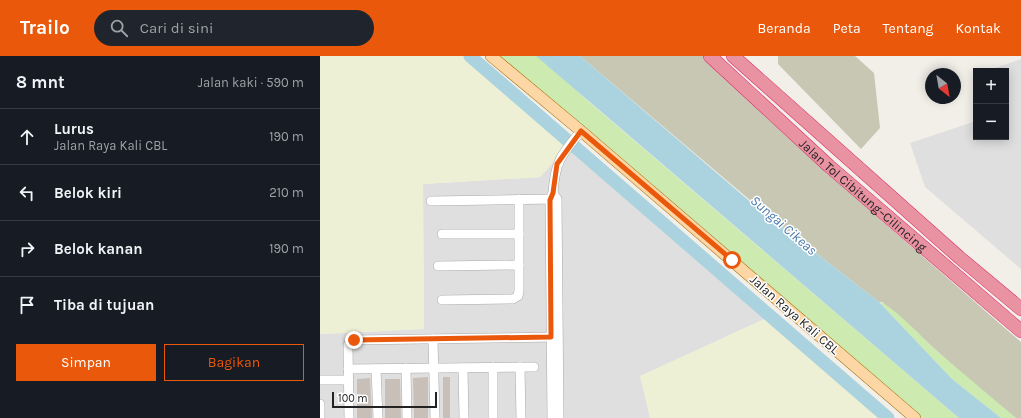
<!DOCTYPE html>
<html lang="id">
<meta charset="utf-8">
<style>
body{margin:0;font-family:Karla,sans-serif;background:#20242c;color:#f1f3f6}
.controls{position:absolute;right:12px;top:12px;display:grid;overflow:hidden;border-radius:0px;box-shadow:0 2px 10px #0003}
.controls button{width:36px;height:36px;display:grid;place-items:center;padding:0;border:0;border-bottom:1px solid #363941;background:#171b24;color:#f1f3f6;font:20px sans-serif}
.compass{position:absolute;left:605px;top:12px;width:36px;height:36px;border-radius:50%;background:#171b24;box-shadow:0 2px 10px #0003;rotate:149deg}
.scale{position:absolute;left:12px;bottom:10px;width:105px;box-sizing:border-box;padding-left:4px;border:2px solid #222;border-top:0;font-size:11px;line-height:14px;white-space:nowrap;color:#222;-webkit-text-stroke:3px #fff;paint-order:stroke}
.stop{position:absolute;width:12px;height:12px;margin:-9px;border:3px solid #ea580c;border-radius:50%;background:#fff}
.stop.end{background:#ea580c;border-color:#fff;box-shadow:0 1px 4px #0008}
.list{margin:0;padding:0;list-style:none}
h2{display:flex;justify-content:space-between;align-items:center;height:52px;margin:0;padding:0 16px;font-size:17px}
h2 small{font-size:13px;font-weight:400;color:#9ea1a6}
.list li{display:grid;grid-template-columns:26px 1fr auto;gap:12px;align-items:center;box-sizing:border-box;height:56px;padding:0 16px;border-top:1px solid #363941}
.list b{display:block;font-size:15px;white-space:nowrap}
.list p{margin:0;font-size:13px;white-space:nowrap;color:#9ea1a6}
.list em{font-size:13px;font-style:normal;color:#9ea1a6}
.actions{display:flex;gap:8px;padding:12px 16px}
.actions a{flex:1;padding:9px 0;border:1px solid #ea580c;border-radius:0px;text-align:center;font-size:14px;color:#ea580c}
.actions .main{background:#ea580c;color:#fff}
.icon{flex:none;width:22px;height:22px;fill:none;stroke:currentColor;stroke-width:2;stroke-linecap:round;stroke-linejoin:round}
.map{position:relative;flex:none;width:701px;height:362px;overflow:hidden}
header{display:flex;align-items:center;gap:24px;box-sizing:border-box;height:56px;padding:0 20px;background:#ea580c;color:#fff}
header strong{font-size:19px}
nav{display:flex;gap:22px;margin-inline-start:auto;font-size:14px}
.search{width:280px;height:36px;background:#20242c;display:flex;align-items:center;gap:10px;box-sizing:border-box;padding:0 14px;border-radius:22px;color:#9ea1a6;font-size:15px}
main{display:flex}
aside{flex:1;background:#171b24}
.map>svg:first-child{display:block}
.residential{fill:#e0dfdf}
.construction{fill:#c7c7b4}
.farmland{fill:#eef0d5}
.grass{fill:#cdebb0}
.water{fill:#aad3df}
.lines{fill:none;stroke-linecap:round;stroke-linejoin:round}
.river{stroke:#aad3df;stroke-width:13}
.building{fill:#c7bfb8}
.minor-casing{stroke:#a9a9a9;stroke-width:10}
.major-casing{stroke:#a06b00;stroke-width:12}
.highway-casing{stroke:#dc2a67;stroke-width:14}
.minor{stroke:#fff;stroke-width:9}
.major{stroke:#fcd6a4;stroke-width:11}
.highway{stroke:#e892a2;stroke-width:13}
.route{stroke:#ea580c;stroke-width:5}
.labels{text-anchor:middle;stroke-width:3;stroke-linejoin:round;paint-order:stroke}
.street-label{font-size:13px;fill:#222;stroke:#fff}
.water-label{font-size:14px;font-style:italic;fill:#4a7aab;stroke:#fff}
</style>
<header>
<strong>Trailo</strong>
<div class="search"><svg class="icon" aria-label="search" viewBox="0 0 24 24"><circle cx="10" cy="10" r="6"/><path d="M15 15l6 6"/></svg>Cari di sini</div>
<nav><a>Beranda</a><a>Peta</a><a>Tentang</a><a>Kontak</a></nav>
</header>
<main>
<aside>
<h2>8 mnt<small>Jalan kaki · 590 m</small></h2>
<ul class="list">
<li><svg class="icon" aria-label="ahead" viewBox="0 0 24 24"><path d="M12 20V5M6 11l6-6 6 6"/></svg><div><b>Lurus</b><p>Jalan Raya Kali CBL</p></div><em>190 m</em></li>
<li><svg class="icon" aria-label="left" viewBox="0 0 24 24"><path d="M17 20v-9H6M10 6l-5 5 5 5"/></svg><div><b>Belok kiri</b></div><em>210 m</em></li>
<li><svg class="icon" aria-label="right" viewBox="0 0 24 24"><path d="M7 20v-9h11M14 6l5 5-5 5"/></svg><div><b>Belok kanan</b></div><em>190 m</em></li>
<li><svg class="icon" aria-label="arrive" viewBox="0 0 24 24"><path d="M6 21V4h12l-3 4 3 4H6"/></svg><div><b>Tiba di tujuan</b></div></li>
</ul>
<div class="actions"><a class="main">Simpan</a><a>Bagikan</a></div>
</aside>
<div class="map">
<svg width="701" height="362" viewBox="0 0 701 362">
<rect width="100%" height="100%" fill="#f2efe9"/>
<g class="residential">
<polygon points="701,3 701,213 605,131 590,87 656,65 656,81 686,81 686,15 670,14"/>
<polygon points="250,88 451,260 321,320 330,362 0,362 0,278 104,273 103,128 220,121"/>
</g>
<g class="construction">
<polygon points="260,0 390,0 437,44 554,158 701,286 701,362 696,362 664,337 562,246 559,246 451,162"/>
<polygon points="458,0 535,0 554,17 560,72 541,93 458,8"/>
</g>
<g class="farmland">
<polygon points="0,0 148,0 250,88 220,121 103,128 104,273 0,278"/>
<polygon points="451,260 568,362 330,362 320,320"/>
</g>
<g class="grass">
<polygon points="170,0 219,0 269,46 639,362 595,362"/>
<path d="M559 246C569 247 605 283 613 292L696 362H681L632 323Z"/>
</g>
<polygon class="water" points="216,0 260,0 434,149 559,246 632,323 681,362 639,362"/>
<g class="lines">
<polyline class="river" points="150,0 568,362"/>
</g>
<g class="building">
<polygon points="108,321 108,362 94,362 93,322"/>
<rect x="123" y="321" width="7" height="41"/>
<polygon points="50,322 52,362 37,362 37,323"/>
<polygon points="65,323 80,323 81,362 65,362"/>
</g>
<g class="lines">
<g class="minor-casing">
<g id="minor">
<path d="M233 137C235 106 241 99 261 75"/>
<polyline points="111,145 235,143"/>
<polyline points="122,178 199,178"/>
<polyline points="118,210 199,209"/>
<polyline points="122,244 193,243 198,240 199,235 199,143"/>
<polyline points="113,283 115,362"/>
<polyline points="173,311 173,362"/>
<polyline points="200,311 201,362"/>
<polyline points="86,312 87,362"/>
<polyline points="143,312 144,362"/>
<polyline points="28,313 214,311"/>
<polyline points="56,313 58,362"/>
<polyline points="0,324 29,324"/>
<polyline points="0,348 0,362"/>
<polyline points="29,362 28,289 32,284 237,281"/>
<polyline points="232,362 230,144 233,137 237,143 239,362"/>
</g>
</g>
<g class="major-casing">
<polyline id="major" points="171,0 261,75 595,362"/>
</g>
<g class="highway-casing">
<g id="highway">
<path id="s1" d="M390 0 509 110 701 275"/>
<polyline points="413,0 640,202 701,253"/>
</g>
</g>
<use href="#minor" class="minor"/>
<use href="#major" class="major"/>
<use href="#highway" class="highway"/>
</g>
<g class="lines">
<polyline class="route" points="34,284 231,281 230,144 233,137 237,108 261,75 412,204"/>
</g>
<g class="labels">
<g class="street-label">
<text dy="5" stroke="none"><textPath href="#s1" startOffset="207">Jalan Tol Cibitung–Cilincing</textPath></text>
<text transform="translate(475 258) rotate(41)" y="5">Jalan Raya Kali CBL</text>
</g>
<g class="water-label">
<text transform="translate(464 169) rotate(41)" y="5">Sungai Cikeas</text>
</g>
</g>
</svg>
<div class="controls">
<button>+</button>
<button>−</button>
</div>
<svg class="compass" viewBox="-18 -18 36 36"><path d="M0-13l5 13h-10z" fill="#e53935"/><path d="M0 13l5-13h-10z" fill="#9ea1a6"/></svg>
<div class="scale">100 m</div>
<div class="stop" style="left:412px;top:204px"></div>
<div class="stop end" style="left:34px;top:284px"></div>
</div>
</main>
